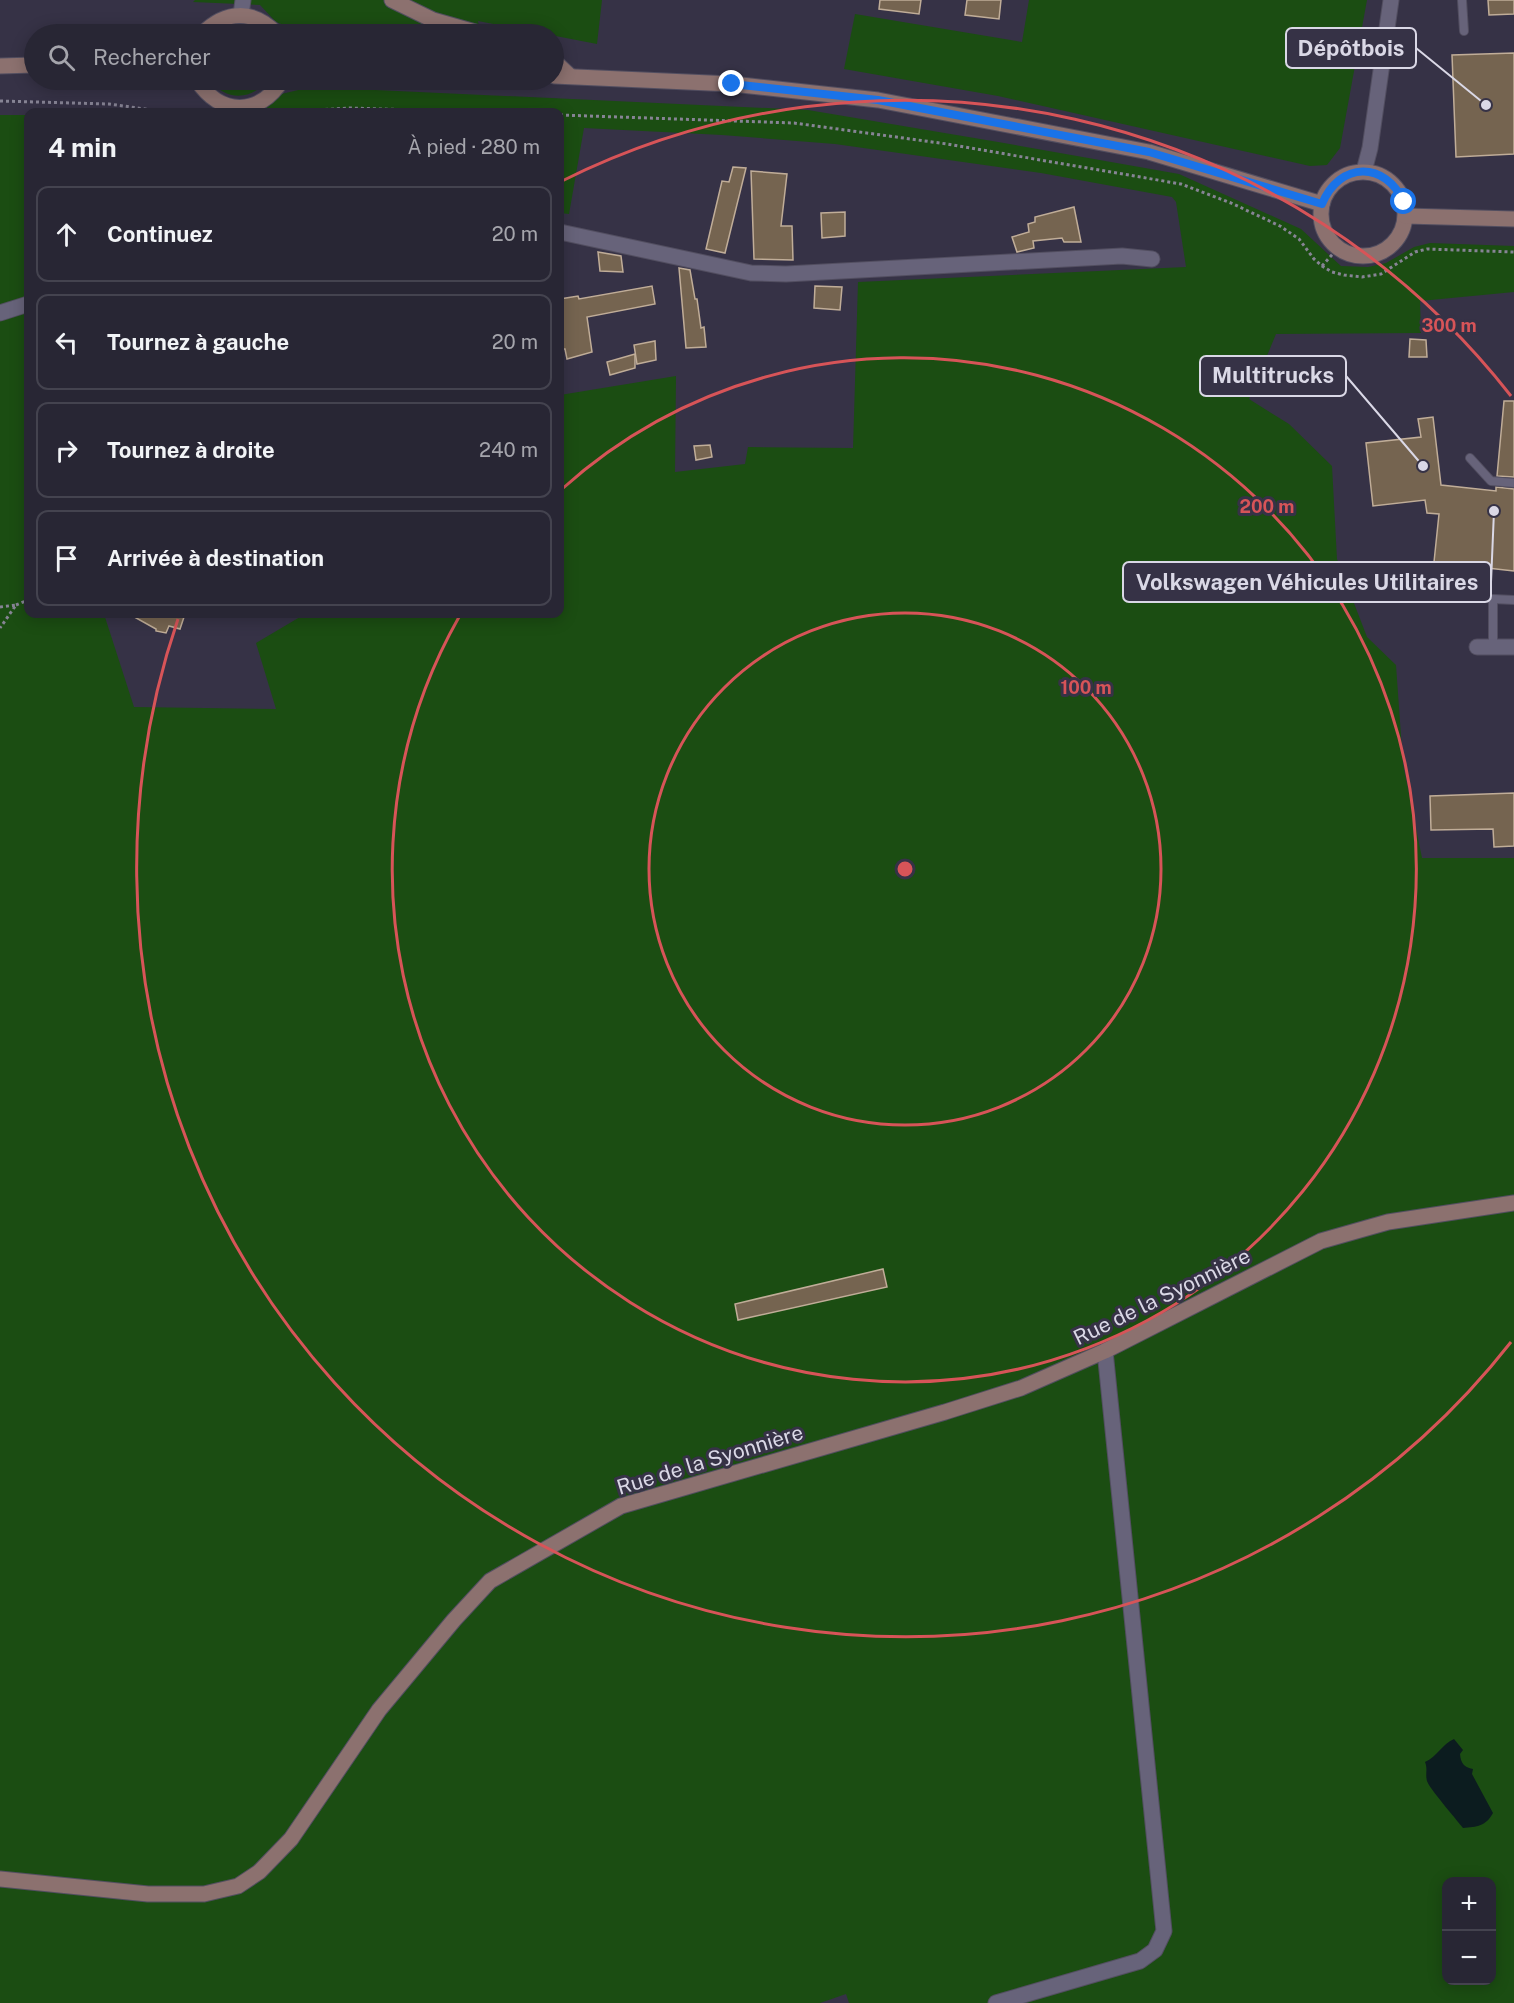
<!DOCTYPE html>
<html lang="fr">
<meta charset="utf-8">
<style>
body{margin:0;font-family:"Public Sans",sans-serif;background:#302e3c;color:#f1f3f6}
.controls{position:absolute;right:18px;bottom:18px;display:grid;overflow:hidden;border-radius:12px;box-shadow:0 3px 15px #0003}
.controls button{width:54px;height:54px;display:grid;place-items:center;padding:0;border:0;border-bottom:2px solid #44434f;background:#282634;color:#f1f3f6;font:30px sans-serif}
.stop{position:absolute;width:18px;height:18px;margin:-14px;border:4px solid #1a73e8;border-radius:50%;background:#fff}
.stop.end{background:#1a73e8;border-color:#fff;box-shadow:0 2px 6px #0008}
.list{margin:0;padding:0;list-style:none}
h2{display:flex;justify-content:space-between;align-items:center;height:78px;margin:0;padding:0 24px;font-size:26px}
h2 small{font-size:20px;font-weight:400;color:#a5a5ac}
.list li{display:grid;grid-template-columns:39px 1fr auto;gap:18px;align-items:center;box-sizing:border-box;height:96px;margin:0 12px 12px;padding:0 12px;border:2px solid #44434f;border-radius:12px}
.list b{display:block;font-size:22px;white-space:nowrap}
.list em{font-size:20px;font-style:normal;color:#a5a5ac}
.icon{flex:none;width:33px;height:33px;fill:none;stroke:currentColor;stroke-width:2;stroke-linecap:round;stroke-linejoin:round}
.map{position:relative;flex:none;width:1514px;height:2003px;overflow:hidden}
.search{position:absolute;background:#282634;box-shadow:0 3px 15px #0003;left:24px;top:24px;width:540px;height:66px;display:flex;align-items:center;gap:15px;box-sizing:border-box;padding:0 21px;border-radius:33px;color:#a5a5ac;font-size:22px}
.panel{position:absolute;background:#282634;box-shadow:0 3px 15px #0003;left:24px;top:108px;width:540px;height:510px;border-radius:12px}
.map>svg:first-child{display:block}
.green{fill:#1b4d12;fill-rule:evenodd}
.water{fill:#0c1c1f}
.building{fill:#756450;stroke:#c0ad98;stroke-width:1.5}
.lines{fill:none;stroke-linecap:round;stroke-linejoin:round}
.lane-casing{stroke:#524e60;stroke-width:10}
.street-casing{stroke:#524e60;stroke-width:17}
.secondary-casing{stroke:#524e60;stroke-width:17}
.path{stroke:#878495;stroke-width:3;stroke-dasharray:3 3;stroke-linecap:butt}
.lane{stroke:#67637a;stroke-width:8}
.street{stroke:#67637a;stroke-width:15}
.secondary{stroke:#8c716f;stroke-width:15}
.route{stroke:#1a73e8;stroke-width:8}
.ring{fill:none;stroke:#d75458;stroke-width:3}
.labels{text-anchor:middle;stroke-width:6;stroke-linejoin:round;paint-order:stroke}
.street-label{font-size:21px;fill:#dad8e6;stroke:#363246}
.centre{fill:#d75458;stroke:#363246;stroke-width:3}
.ring-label{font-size:18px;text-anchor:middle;font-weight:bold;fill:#d75458;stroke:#363246;stroke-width:6;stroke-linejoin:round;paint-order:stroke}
.leader{fill:none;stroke:#dad8e6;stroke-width:2}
.callout-dot{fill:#dad8e6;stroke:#363246;stroke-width:2}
.callout{fill:#363246;stroke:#dad8e6;stroke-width:2}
.callout-label{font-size:22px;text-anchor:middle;font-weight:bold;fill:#dad8e6}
</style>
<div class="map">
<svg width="1514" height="2003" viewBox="0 0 1514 2003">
<rect width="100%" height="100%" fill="#363246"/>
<g class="green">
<polygon points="195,0 602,0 597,44 478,21 480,34 307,34 276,22 260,5 193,2"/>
<polygon points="1029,0 1367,0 1340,148 1327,165 1310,166 998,96 844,69 855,14 1022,42"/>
<path d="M210 80H267C252 101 225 101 210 80Z"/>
<path d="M311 87 808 110 1004 143 1179 174 1301 229 1341 266 1368 267 1386 263 1414 247 1430 243 1514 246V292L1420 301 1421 333 1276 334 1249 399 1289 424 1332 466 1337 559 1367 637 1396 665 1403 764 1422 858H1514V2003H849L846 1994 820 2003H0V115H28V614H104L134 707 276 709 256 643 305 614H560V395L676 376 675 472 745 464 748 447 853 448 858 282 1186 267 1176 202 1172 197 1041 173 835 144 722 135 584 128 569 214 560 213V112H206ZM1446 1882H1492V1980H1446Z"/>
</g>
<path class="water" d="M1454 1739 1463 1750 1460 1754C1461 1764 1464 1767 1473 1769L1472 1774 1493 1813C1486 1826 1477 1827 1463 1828 1456 1819 1429 1788 1427 1781 1425 1774 1428 1769 1425 1762 1437 1757 1442 1744 1454 1739Z"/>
<g class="building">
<polygon points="880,0 921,0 919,14 879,9"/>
<polygon points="967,0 1001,0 999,19 965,15"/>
<polygon points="1488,0 1514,0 1514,14 1489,15"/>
<polygon points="1514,53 1514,154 1456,157 1452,55"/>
<polygon points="733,167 746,168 725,253 706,249 722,181 729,182"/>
<polygon points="751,171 787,174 781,226 792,226 793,260 754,259"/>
<polygon points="1074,207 1081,242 1064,242 1062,238 1033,241 1034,248 1017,252 1012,237 1029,232 1028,224 1035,222 1035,217"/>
<polygon points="845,212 845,236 822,238 821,213"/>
<polygon points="598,252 621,256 623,272 600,271"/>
<polygon points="679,268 690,270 695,299 697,299 701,328 704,327 706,347 686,348"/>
<polygon points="652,286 655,304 587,317 592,352 567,359 565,349 560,349 560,299 578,296 579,299"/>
<polygon points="815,286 842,287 840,310 814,308"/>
<polygon points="1410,339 1426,340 1427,357 1409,357"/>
<polygon points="655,341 656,360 637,364 634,345"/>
<polygon points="635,354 635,368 610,375 607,362"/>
<polygon points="1504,401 1514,401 1514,477 1497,476"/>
<polygon points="1433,417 1441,485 1496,491 1496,487 1514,489 1514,571 1434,562 1439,514 1427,513 1425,500 1373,506 1366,443 1421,437 1418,419"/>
<polygon points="710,445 712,457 696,460 694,446"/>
<polygon points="129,614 185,614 180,629 169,626 166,633 156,631 156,629"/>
<polygon points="1514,793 1514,846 1494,847 1493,829 1431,830 1430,796"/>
<polygon points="883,1269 887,1287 738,1320 735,1304"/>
</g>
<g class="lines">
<g class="lane-casing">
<g id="lane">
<polyline points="1462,0 1464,31"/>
<polyline points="1470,458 1491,481 1514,483"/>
<polyline points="1493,647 1493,599 1514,600"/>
</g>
</g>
<g class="street-casing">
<g id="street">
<polyline points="241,15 243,0"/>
<polyline points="1364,171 1370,148 1391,0"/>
<polyline points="560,232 751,273 786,274 1122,256 1152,259"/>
<polyline points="0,313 28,304"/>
<polyline points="1477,647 1514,647"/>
<polyline points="996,2003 1140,1961 1155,1950 1164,1931 1105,1351"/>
</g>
</g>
<g class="secondary-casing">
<g id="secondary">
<polyline points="392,0 433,20 482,34"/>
<path d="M202 34C226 10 253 9 277 34"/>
<polyline points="554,61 570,76"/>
<polyline points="0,66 34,65"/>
<polyline points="554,76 732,84 878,100 1149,152 1322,204"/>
<path d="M197 80C220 116 259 117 282 80"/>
<circle cx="1363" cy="214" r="42"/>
<polyline points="1406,216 1514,219"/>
<polyline points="0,1879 148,1894 204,1894 238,1886 259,1872 291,1839 379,1710 454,1620 490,1581 621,1506 945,1412 1021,1388 1105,1351 1321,1241 1388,1222 1514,1203"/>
</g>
</g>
<g class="path">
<polyline points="0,101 109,104 166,112"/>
<polyline points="283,112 350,108 479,112"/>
<polyline points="560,115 794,123 947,144 1181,184 1231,203 1280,226 1299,239 1314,259 1322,266 1332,272 1344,275 1362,277 1381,274 1415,252 1427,249 1514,252"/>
<polyline points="1322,266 1339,247"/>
<polyline points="16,605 28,600"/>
<polyline points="0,607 16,605 0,628"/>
</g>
<use href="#lane" class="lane"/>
<use href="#street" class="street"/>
<use href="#secondary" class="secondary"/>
</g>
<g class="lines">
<path class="route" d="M732 84 878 100 1149 152 1322 204C1340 161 1385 161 1404 202"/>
</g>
<g class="ring">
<circle cx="905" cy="869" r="256"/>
<path d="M562 489A512 512 0 1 1 459 617"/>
<path d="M1511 1342A769 769 0 0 1 178 619M562 181A769 769 0 0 1 1511 396"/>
</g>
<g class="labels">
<g class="street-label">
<text transform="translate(1162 1297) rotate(-26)" y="7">Rue de la Syonnière</text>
<text transform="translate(710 1460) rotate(-17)" y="7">Rue de la Syonnière</text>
</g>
</g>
<circle cx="905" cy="869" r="9" class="centre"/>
<g class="ring-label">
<text x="1449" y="332">300 m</text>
<text x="1267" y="513">200 m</text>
<text x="1086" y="694">100 m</text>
</g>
<path class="leader" d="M1486 105L1416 48M1423 466L1346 376M1494 511L1491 582"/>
<g class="callout-dot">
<circle cx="1486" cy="105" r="6"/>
<circle cx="1423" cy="466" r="6"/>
<circle cx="1494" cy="511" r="6"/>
</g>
<g class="callout">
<rect x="1286" y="28" width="130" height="40" rx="6"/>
<rect x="1200" y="356" width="146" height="40" rx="6"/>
<rect x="1123" y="562" width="368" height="40" rx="6"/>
</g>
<g class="callout-label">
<text x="1351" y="56">Dépôtbois</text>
<text x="1273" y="383">Multitrucks</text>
<text x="1307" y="590">Volkswagen Véhicules Utilitaires</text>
</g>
</svg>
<div class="controls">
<button>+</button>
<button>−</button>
</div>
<div class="stop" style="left:1404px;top:202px"></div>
<div class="stop end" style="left:732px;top:84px"></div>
<div class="search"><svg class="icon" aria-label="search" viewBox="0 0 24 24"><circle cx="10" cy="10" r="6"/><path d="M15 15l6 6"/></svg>Rechercher</div>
<section class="panel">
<h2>4 min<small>À pied · 280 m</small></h2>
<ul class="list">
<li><svg class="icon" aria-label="ahead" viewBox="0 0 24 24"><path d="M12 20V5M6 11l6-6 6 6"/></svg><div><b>Continuez</b></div><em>20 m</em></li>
<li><svg class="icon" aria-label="left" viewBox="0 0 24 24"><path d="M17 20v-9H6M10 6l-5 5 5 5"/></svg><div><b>Tournez à gauche</b></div><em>20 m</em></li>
<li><svg class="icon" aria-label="right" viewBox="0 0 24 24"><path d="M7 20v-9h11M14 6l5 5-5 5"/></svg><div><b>Tournez à droite</b></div><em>240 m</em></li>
<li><svg class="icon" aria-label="arrive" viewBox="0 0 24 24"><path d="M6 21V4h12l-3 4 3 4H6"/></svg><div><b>Arrivée à destination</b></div></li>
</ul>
</section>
</div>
